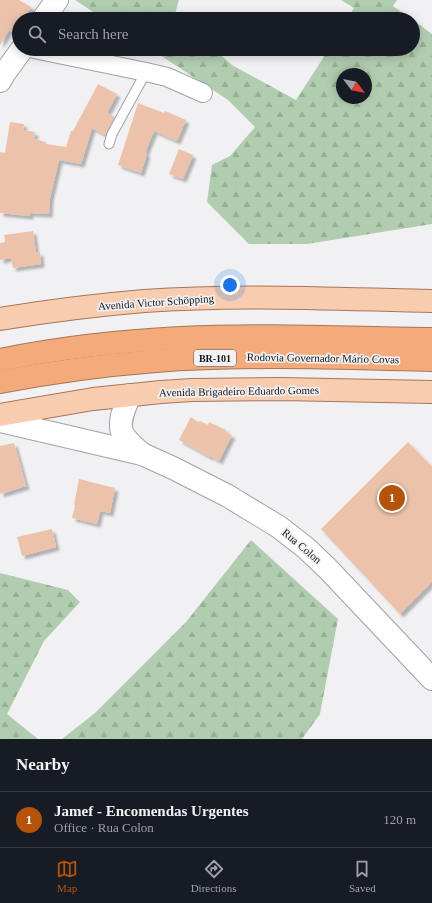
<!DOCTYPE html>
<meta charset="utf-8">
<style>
body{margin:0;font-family:Georgia,serif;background:#20242c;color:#f1f3f6}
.compass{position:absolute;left:336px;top:68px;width:36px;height:36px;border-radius:50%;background:#171b24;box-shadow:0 2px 10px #0003;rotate:122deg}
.you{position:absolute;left:230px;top:285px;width:14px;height:14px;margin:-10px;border:3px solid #fff;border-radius:50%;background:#1a73e8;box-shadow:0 0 0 6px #1a73e833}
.badge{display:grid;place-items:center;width:26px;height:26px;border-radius:50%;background:#b45309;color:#fff;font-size:13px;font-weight:700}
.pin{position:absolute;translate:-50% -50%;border:2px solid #fff;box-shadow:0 1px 4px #0006}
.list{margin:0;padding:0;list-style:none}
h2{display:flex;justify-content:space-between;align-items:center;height:52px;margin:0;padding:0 16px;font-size:17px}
h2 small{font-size:13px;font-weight:400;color:#9ea1a6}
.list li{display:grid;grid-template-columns:26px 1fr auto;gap:12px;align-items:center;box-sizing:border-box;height:56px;padding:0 16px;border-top:1px solid #363941}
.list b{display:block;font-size:15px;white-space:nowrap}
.list p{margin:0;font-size:13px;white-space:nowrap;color:#9ea1a6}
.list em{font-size:13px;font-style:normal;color:#9ea1a6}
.icon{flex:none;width:22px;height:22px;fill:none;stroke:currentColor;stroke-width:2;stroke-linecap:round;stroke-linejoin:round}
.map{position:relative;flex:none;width:432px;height:739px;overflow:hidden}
.search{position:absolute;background:#171b24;box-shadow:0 2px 10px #0003;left:12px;right:12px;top:12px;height:44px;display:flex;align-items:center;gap:10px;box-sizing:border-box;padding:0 14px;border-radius:22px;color:#9ea1a6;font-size:15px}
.sheet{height:108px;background:#171b24}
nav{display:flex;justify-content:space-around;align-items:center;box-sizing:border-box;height:56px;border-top:1px solid #363941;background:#171b24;font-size:11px;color:#9ea1a6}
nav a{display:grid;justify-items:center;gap:2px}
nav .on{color:#b45309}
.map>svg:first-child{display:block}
.forest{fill:url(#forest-firs);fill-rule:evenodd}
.building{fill:#ecc3aa;filter:url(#shadow)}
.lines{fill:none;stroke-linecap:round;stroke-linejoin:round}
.service-casing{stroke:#a1a2a4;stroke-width:11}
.minor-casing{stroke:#a1a2a4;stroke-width:20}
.tertiary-casing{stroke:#a1a2a4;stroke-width:24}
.primary-casing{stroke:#a67657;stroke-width:24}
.motorway-casing{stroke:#a67657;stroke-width:24}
.service{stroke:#fff;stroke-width:9}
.minor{stroke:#fff;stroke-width:18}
.tertiary{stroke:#fff;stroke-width:22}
.primary{stroke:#f8ccaf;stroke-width:22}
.motorway{stroke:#f4aa7a;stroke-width:22}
.labels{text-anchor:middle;stroke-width:3.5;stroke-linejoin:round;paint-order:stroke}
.shield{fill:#f1f1f4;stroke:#585859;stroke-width:1}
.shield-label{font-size:10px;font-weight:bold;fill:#161617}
.street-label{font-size:11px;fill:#161617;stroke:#f1f1f4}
</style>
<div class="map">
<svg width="432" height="739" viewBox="0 0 432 739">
<defs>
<pattern id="forest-firs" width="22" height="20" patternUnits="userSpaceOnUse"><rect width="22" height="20" fill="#b1cdaf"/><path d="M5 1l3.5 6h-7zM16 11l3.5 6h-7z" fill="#98af96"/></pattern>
<filter id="shadow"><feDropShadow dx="3.5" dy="3.5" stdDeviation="1" flood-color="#0004"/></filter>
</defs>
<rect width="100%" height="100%" fill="#f1f1f4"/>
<g class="forest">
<polygon points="75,0 179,0 175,14 180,19 104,19"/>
<polygon points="341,0 397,0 393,6 411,19 347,19 354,8"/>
<path d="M413 20 432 34V224L307 244H249L207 202 212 165 230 156 255 127 228 100 151 49H214L232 65 296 100 329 49H413ZM342 74H366V98H342Z"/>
<polygon points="251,540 338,619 320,714 302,739 62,739 95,713 186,622"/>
<polygon points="0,573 68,590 80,602 44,641 7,714 38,739 0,739"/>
</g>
<g class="building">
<polygon points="0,0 19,0 31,7 24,19 19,19 19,27 15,34 9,30 0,45"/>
<polygon points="98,84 117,94 107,113 115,117 105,135 92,128 81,164 59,160 50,198 49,214 30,213 30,216 0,213 0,152 5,153 10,122 24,124 23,130 35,132 34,139 46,142 46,144 66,147 71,131 73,131"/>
<polygon points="138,103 164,113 165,111 186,120 177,141 154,131 145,153 147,154 141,173 118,165"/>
<polygon points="179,149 193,155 183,179 169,174"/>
<polygon points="33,231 36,253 40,252 41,264 13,268 11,258 0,260 0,243 5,242 4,235"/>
<polygon points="191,417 198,422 200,421 208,425 209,422 226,430 225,432 232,435 219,461 210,456 210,457 179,440"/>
<polygon points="408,442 432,467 432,582 400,614 321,529"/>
<polygon points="14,443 26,486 0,494 0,446"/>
<polygon points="79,479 115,488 110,513 100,511 97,524 72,518 75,505 74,505"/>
<polygon points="52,529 56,547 22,556 17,537"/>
</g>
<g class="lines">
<g class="service-casing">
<polyline id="service" points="109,144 112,134 146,72"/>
</g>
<g class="minor-casing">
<polyline id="minor" points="34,49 146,72 167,77 203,93"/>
</g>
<g class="tertiary-casing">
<g id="tertiary">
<polyline points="43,19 57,0"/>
<polyline points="0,81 4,74 22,49"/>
<path d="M130 395C125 407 116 424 124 436 129 443 136 449 142 454"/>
<polyline points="0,421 142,454 173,468 228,496 279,527 306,548 328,569 432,679"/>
</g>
</g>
<g class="primary-casing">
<g id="primary">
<path d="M0 319C48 311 96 305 144 301 240 294 336 299 432 301"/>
<polyline points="0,415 93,399 161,392 192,390 281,389 432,392"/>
</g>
</g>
<g class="motorway-casing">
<g id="motorway">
<path d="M0 360C59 348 120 341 180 338 264 334 348 338 432 339"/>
<path d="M0 382C52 372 104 365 156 361 248 354 340 358 432 360"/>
</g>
</g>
<use href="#service" class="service"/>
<use href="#minor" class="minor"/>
<use href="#tertiary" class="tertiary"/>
<use href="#primary" class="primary"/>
<use href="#motorway" class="motorway"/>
</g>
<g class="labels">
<rect class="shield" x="194" y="350" width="42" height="16" rx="3"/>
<g class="shield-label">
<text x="215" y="362">BR-101</text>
</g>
<g class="street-label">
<text transform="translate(156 302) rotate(-4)" y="4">Avenida Victor Schöpping</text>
<text transform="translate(323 358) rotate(1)" y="4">Rodovia Governador Mário Covas</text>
<text transform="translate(239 391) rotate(-1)" y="4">Avenida Brigadeiro Eduardo Gomes</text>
<text transform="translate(302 546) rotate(40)" y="4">Rua Colon</text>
</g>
</g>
</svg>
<svg class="compass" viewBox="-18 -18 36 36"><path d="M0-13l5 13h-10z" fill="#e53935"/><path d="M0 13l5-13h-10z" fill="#9ea1a6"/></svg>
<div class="you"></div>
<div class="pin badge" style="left:392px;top:498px">1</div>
<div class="search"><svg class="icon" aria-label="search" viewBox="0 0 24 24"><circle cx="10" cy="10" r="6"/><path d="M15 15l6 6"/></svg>Search here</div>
</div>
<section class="sheet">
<h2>Nearby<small></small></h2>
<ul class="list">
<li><span class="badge">1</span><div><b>Jamef - Encomendas Urgentes</b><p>Office · Rua Colon</p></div><em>120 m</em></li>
</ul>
</section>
<nav>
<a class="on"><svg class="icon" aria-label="map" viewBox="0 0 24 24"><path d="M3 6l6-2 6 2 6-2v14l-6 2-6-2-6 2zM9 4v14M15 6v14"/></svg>Map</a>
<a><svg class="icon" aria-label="directions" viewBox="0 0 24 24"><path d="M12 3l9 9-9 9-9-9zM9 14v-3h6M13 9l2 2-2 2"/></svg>Directions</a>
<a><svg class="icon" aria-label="saved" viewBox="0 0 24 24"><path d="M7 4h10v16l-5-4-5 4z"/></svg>Saved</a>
</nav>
